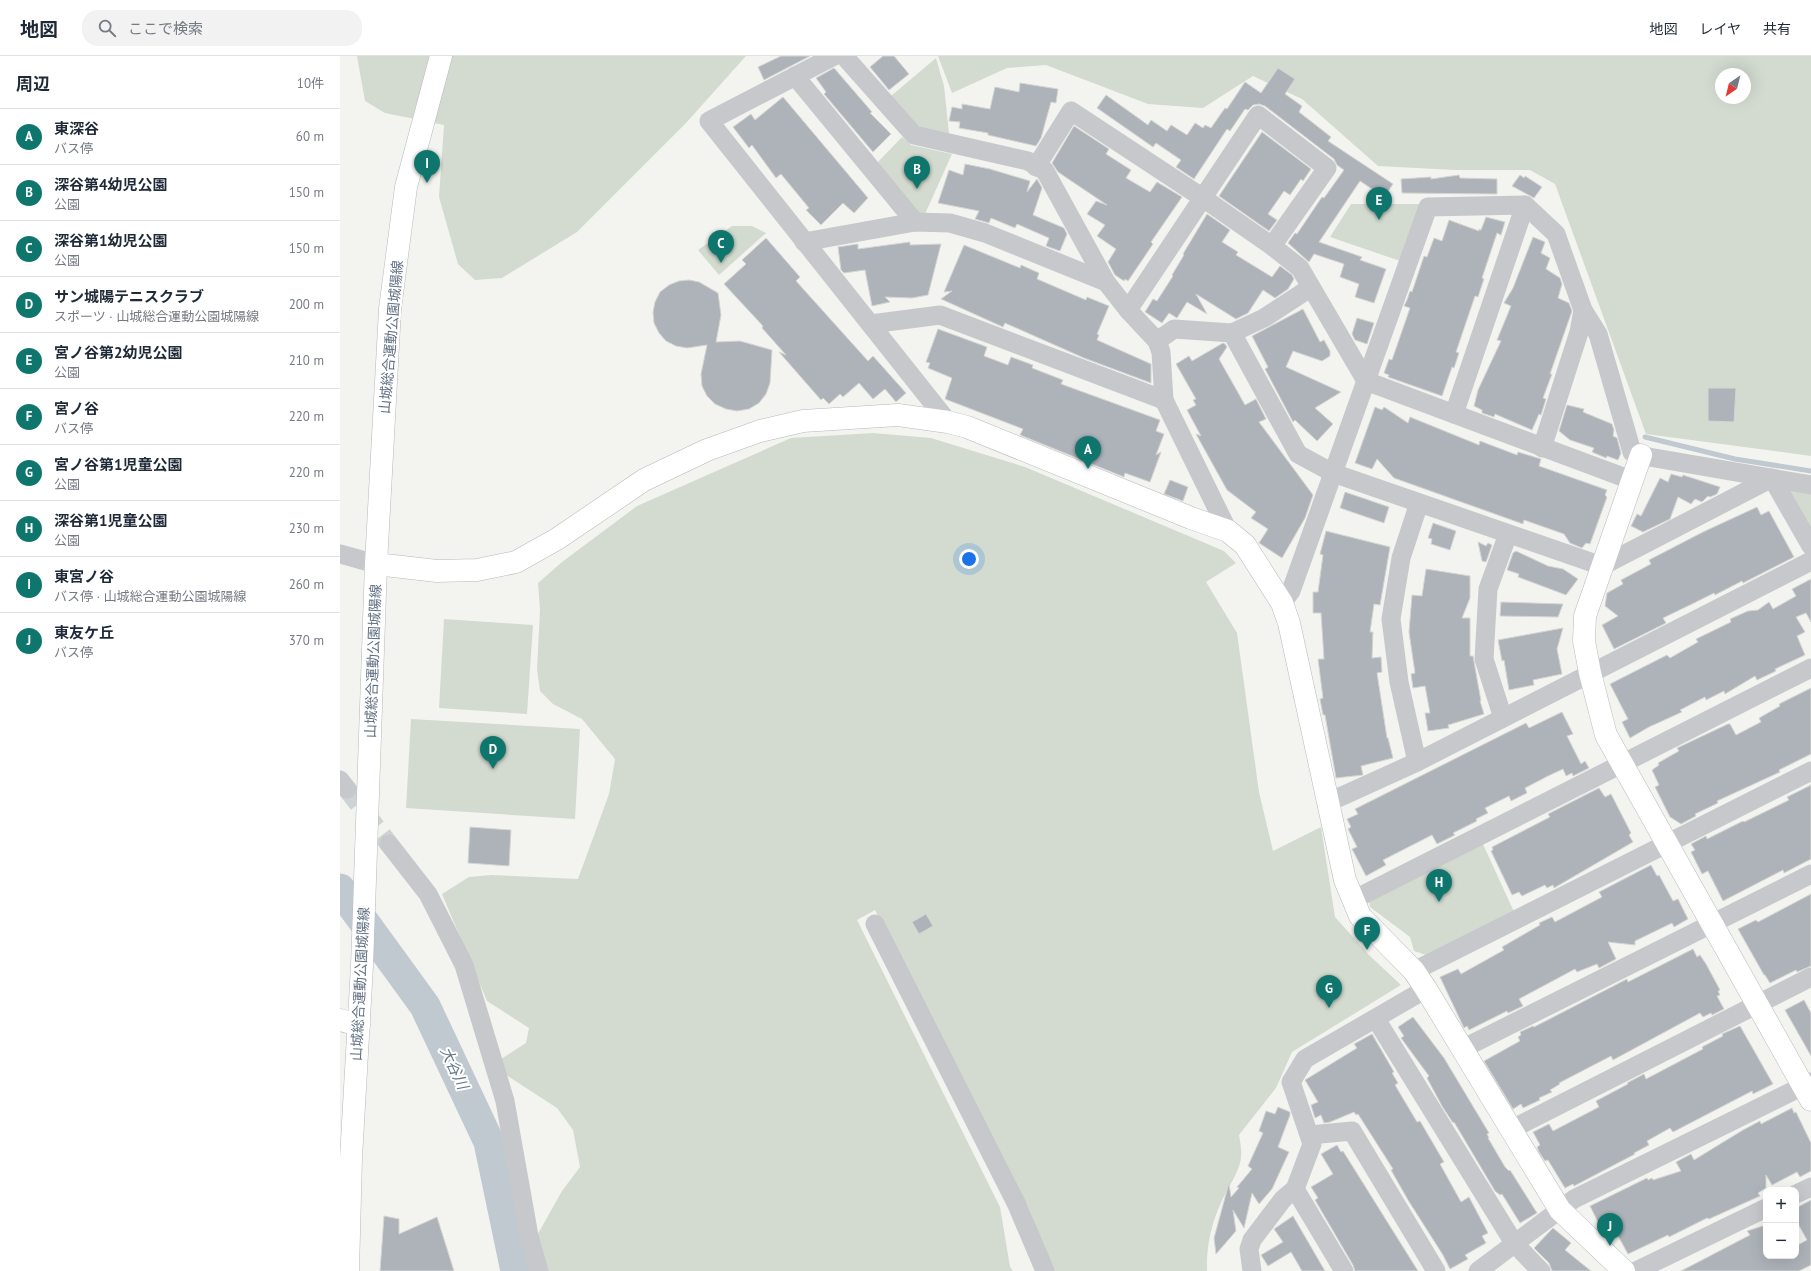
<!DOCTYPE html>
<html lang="ja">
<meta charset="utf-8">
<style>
body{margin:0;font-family:"PT Sans","Noto Sans JP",sans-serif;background:#f2f2f3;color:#1f2937}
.controls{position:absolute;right:12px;bottom:12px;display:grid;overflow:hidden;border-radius:8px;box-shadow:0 4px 16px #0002}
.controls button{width:36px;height:36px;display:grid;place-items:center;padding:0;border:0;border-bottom:1px solid #e0e1e3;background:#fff;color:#1f2937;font:20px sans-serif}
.compass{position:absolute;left:1375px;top:12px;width:36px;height:36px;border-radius:50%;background:#fff;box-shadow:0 4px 16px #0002;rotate:215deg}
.you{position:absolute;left:629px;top:503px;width:14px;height:14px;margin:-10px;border:3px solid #fff;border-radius:50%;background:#1a73e8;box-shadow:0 0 0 6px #1a73e833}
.badge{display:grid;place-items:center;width:26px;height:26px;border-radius:50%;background:#0f766e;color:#fff;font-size:13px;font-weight:700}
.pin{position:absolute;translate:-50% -33px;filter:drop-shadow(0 1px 2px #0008)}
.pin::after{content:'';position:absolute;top:21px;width:14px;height:12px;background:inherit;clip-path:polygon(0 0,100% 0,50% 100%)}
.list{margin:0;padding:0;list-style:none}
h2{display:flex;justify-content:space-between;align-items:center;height:52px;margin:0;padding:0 16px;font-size:17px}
h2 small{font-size:13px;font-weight:400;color:#747a83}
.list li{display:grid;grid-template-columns:26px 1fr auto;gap:12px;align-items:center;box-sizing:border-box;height:56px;padding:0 16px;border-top:1px solid #e0e1e3}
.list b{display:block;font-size:15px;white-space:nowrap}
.list p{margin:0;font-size:13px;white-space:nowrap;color:#747a83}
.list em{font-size:13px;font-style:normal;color:#747a83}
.icon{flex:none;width:22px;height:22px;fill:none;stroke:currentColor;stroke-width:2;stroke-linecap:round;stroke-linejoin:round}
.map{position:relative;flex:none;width:1471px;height:1215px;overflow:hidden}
header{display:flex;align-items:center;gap:24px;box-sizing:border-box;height:56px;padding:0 20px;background:#fff;border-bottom:1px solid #e0e1e3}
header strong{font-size:19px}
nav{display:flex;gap:22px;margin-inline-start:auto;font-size:14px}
.search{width:280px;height:36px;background:#f2f2f3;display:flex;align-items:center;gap:10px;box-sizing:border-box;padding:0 14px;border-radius:16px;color:#747a83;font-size:15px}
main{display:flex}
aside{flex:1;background:#fff}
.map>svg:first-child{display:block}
.green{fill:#d3dbd0;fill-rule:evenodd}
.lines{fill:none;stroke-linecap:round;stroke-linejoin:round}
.stream{stroke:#c1c9d0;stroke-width:5}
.river{stroke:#c1c9d0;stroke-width:31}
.building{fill:#aeb3ba;stroke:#d5d5d2}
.street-tunnel{stroke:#ced3d4;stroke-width:19;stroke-dasharray:19 10;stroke-linecap:butt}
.secondary-casing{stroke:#b5b9be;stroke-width:23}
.street{stroke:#c6c8cc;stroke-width:19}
.secondary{stroke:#fff;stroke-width:22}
.labels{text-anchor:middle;stroke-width:4;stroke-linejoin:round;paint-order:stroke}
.street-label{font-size:14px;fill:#616f82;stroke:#fff}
.water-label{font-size:15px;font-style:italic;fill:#627887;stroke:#fff}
</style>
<header>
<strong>地図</strong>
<div class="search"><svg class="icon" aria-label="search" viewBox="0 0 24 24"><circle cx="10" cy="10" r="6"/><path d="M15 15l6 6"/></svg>ここで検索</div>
<nav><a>地図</a><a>レイヤ</a><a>共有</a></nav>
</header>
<main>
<aside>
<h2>周辺<small>10件</small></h2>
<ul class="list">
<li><span class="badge">A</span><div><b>東深谷</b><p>バス停</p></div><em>60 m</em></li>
<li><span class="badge">B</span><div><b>深谷第4幼児公園</b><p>公園</p></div><em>150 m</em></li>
<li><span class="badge">C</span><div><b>深谷第1幼児公園</b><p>公園</p></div><em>150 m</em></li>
<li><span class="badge">D</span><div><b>サン城陽テニスクラブ</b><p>スポーツ · 山城総合運動公園城陽線</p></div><em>200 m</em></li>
<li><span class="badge">E</span><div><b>宮ノ谷第2幼児公園</b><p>公園</p></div><em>210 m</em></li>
<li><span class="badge">F</span><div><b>宮ノ谷</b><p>バス停</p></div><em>220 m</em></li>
<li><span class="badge">G</span><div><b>宮ノ谷第1児童公園</b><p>公園</p></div><em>220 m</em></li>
<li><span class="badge">H</span><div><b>深谷第1児童公園</b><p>公園</p></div><em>230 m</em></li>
<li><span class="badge">I</span><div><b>東宮ノ谷</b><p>バス停 · 山城総合運動公園城陽線</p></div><em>260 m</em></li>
<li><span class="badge">J</span><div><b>東友ケ丘</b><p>バス停</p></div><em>370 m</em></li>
</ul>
</aside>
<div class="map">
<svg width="1471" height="1215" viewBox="0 0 1471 1215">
<rect width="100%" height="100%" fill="#f3f4ef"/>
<g class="green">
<polygon points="17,0 406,0 346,67 237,176 162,222 135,224 118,208 99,141 104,69 45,57 25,45"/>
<path d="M598 0H1471V400L1306 378 1215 128 1190 114H1114L1038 110 962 43 913 20 863 52 808 48 706 9 667 12 612 37ZM1381 18H1405V42H1381Z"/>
<path d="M596 2 604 30 609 77C573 74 573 67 551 40Z"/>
<polygon points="562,81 571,89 612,98 585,158 580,159 537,107"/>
<polygon points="1011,148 1084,148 1063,206 990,181"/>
<polygon points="392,170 412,170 426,177 379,219 358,194"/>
<path d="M533 377 591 382 685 411 884 495 896 507 866 526 897 577 919 736 933 795 981 771 995 861 1029 899 1061 929 952 996 936 1032 899 1079C900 1086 902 1094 901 1101 900 1116 886 1134 880 1149 871 1169 866 1193 867 1215H714L687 1148 682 1144 535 854 517 864 660 1151 670 1211 673 1215H206L195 1183 222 1135 240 1111 233 1074 217 1052 163 1017 161 1003 186 987 189 972 147 945 102 838 129 821 151 819 238 823 269 738 275 703 242 663 213 648 200 635 197 614 200 554 198 527 222 506 297 450 451 382Z"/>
<polygon points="1443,430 1471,435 1471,481"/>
<polygon points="104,563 193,569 187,658 99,652"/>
<polygon points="71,663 240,673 235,763 66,752"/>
<polygon points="1142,786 1175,858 1089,900 1074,895 1070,881 1030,851 1029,842"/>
</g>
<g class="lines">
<polyline class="stream" points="1305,381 1395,403 1471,415"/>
<polyline class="river" points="0,833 85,950 149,1086 176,1215"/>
</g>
<g class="building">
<polygon points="441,0 470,0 424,24 418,11"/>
<polygon points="543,0 554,0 569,18 549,34 530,11"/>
<polygon points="494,12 532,56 530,57 551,78 533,96 484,38 486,36 476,22"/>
<polygon points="938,12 955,23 945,38 962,50 959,56 991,81 988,85 1053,128 1044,141 1020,125 979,186 1022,201 1020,204 1046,213 1034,247 1015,241 1019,228 1000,221 1004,208 974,198 969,206 948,187 955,177 957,178 982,141 984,142 1004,114 997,109 994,103 925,50 919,48 913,49 908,54 905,53 890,75 887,73 854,123 836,111 841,104 816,87 813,91 757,52 766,39 808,69 811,64 827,75 831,69 847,79 855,67 863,72 865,69 871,72 885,52 887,53 905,26 921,37"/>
<polygon points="680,27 718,33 716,47 711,46 701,82 696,90 648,79 648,77 619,72 620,66 609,65 612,51 622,53 622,48 650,53 655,31 679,36"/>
<polygon points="443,41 528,142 514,157 503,147 481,169 466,154 469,152 441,118 436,122 412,89 409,92 393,71 411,58 415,64"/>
<polygon points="734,70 769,93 766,98 791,114 786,122 810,136 817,126 842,141 811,186 813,188 788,225 785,223 784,225 775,219 768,206 776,193 757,180 765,169 747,158 756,145 767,149 718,116 712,107"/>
<polygon points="922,76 971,113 963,125 961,123 950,139 944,135 928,158 937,164 929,175 879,140"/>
<polygon points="625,108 650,113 690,125 687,136 697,123 702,132 693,159 724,172 727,178 720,195 706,190 709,182 677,168 675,172 651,162 649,167 635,163 639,155 598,147 609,114 623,119"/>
<polygon points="1119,119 1120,122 1157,123 1157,138 1062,137 1061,123 1091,121 1091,123"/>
<polygon points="1180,119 1184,122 1185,120 1202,131 1194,142 1172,130"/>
<polygon points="867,158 890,174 882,186 898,196 896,199 932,221 940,210 952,219 954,223 948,233 935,242 923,234 908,257 896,263 856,238 867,258 847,246 837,262 829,257 822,267 805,256 813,243 817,245 833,220 832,219 844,199 843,198"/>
<polygon points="1146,161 1165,166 1161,179 1157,177 1142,222 1144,223 1138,241 1135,240 1116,296 1119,297 1114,312 1112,311 1102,340 1048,321 1049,319 1044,317 1049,303 1052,304 1070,252 1064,250 1067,244 1070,235 1072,236 1084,200 1087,201 1094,182 1102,185 1109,164 1139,175 1139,173 1141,174"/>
<polygon points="1193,181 1205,186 1201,197 1210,202 1206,213 1220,222 1222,228 1218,242 1229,247 1232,255 1210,318 1212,318 1203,342 1206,343 1201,359 1199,358 1192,374 1155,358 1154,361 1142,357 1142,354 1134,350 1138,334 1161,285 1157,284 1171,250 1164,247 1173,232"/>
<polygon points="426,182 460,221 456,225 528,305 533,300 566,337 556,346 545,333 533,343 519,327 503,341 500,338 489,348 483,342 481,344 439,296 446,299 422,272 423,270 384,228 406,208 402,204"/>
<polygon points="570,186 570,189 601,188 588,239 572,242 545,241 550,246 532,250 525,214 504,217 501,214 498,191 518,188 518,193"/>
<polygon points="624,189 680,212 681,209 699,217 697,223 746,244 747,241 769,250 757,278 759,279 757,284 811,308 811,327 744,302 665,267 663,271 601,243 612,235 604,236"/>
<polygon points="349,224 359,226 378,237 381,259 376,286 400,285 432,294 430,327 426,338 419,347 409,353 397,355 386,353 375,348 367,340 362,330 361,318 367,289 347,292 336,290 326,285 319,277 314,267 313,256 315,246 320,236 329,229 339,225"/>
<polygon points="963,253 980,286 984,284 990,295 990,300 982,305 953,295 946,311 1001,336 975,352 993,368 977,385 955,364 953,366 925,313 928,311 912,280"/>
<polygon points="1017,262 1034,267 1027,288 1015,284 1012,278"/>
<polygon points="598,273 647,291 644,300 668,309 671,301 693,309 692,312 723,324 721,328 820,364 816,375 824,378 816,399 821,396 810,426 785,417 784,421 680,379 683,373 605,343 612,322 588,312 590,307 586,306"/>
<polygon points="883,287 885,288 887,291 879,303 905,349 916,343 926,363 919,366 973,439 965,462 942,502 919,487 928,473 911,462 916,456 887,434 856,378 861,380 847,354 856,349 853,344 856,343 836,308 849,300 852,305"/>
<polygon points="1368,332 1396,332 1394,366 1368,365"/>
<polygon points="1227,349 1244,353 1243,356 1272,368 1274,374 1273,380 1277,382 1281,397 1278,404 1267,400 1266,402 1252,396 1254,392 1230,384 1219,375"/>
<polygon points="1035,351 1042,354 1044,351 1068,367 1070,361 1139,389 1140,385 1177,399 1178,396 1201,403 1199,410 1267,434 1265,439 1267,441 1250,488 1246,487 1242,492 1230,487 1224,478 1184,464 1183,468 1054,422 1037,403 1032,413 1015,407"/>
<polygon points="1331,418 1342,421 1343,419 1380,431 1377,438 1370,441 1368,440 1362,446 1355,443 1351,448 1338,441 1330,463 1303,476 1291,470 1297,458 1301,460 1320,422 1328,426"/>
<polygon points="830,424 848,431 843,445 824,438"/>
<polygon points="1005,436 1049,451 1044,467 1000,452"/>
<polygon points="1417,451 1421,459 1429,455 1454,501 1403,527 1402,525 1375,539 1374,537 1352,548 1323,562 1326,567 1274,593 1262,569 1278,560 1265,550 1267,537 1283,528 1281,524 1311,508 1309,504 1363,476"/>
<polygon points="1093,467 1116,475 1110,494 1091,488 1092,483 1088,482"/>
<polygon points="986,475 1050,491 1040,549 1034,548 1030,576 1033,576 1032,602 1041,601 1042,616 1037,617 1047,682 1048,682 1053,702 1021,710 1023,719 996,722 985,659 983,659 980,643 983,642 978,603 984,603 981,557 973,557 973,536 978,536 983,499 980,498"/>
<polygon points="1138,486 1146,490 1148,487 1152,489 1146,506 1142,505"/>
<polygon points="1176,495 1208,510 1223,513 1238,523 1226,539 1178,521 1179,518 1167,514 1173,497"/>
<polygon points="1086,513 1130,520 1130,542 1122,562 1130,562 1130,600 1133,600 1141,645 1140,645 1144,658 1108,669 1109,672 1088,675 1085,657 1090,657 1085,630 1073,632 1071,618 1075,617 1069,576 1072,539 1082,540"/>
<polygon points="1471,523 1471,566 1466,557 1456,561 1465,576 1457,580 1465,599 1435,613 1436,615 1417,624 1415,620 1385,638 1384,635 1366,644 1365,641 1340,654 1342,656 1309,671 1290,682 1282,666 1288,663 1270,628 1327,599 1330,602 1358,586 1356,583 1391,566 1390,563 1408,555 1418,554 1429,546 1433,553 1456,540 1452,533"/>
<polygon points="1161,546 1223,548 1218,561 1160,560"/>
<polygon points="1223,572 1217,593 1222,618 1193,624 1194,629 1169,634 1164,604 1162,605 1158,584"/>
<polygon points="1471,632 1471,698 1439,714 1440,716 1377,745 1378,747 1355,758 1356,760 1341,768 1330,761 1315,731 1319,729 1312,714 1319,709 1318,707 1339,695 1337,692 1388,668 1390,668 1396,679 1421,666 1419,662 1440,650 1439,648"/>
<polygon points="1222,656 1233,678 1227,680 1241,708 1245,705 1249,712 1233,720 1232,717 1226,720 1223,713 1208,720 1185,732 1187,737 1171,745 1169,740 1145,752 1148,757 1136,763 1137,765 1113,777 1115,779 1097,788 1092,779 1043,804 1046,809 1026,820 1012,793 1017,791 1008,773 1011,771 1007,763 1018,758 1015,753 1186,667 1189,672"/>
<polygon points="1471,729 1471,803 1444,817 1443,814 1383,845 1368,815 1362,818 1351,796 1355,794 1351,788 1366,780 1367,783 1403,765 1404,766 1449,744 1447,741"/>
<polygon points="1259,732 1265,741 1271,738 1291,777 1289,779 1293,786 1214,832 1213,829 1207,832 1205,829 1182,840 1179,836 1172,839 1151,795 1153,794 1152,791 1210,761 1208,758"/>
<polygon points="130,771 171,774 169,810 128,807"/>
<polygon points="1311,809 1317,820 1319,819 1333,845 1338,843 1348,863 1334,871 1332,867 1295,885 1295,889 1268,886 1276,903 1259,912 1257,908 1237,916 1235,913 1179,943 1183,950 1168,957 1167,955 1129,974 1127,970 1124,972 1100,921 1118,913 1121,918 1164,894 1162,891 1200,869 1199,867 1212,861 1215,866 1262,841 1259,836"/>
<polygon points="1471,838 1471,910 1457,916 1456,914 1430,927 1425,919 1424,919 1398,873 1416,864 1418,866"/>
<polygon points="586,858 593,870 579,878 572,866"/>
<polygon points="1353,893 1357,901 1360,899 1366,908 1380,934 1378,935 1380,939 1377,940 1384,953 1372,959 1371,957 1363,961 1360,957 1273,1004 1271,1000 1219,1027 1220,1028 1210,1034 1212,1036 1199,1042 1200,1044 1183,1052 1181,1048 1173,1053 1144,1005 1180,985 1178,981 1181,979 1180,976 1193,970 1194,971 1287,923 1288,926"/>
<polygon points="1464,944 1471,957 1471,1000 1445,954"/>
<polygon points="1073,961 1104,1002 1149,1077 1147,1078 1149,1082 1148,1082 1165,1111 1169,1115 1170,1114 1197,1157 1180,1167 1162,1138 1160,1139 1155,1135 1114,1066 1113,1067 1102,1050 1087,1022 1089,1020 1061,982 1064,980 1058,971"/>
<polygon points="1400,970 1433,1028 1413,1038 1412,1035 1333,1076 1330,1072 1307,1085 1309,1089 1294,1097 1295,1098 1234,1130 1233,1128 1225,1132 1208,1104 1205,1105 1199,1096 1197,1091 1200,1089 1193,1076 1209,1068 1213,1075 1259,1051 1256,1045 1288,1028 1287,1027 1304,1018 1306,1023 1363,993 1362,991 1383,980 1382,978"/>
<polygon points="1032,978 1054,1016 1052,1017 1058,1027 1055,1029 1077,1066 1080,1065 1104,1106 1100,1108 1121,1146 1129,1141 1148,1177 1142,1180 1146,1187 1125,1199 1128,1203 1110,1213 1103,1199 1068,1144 1051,1114 1053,1113 1018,1058 1016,1059 1014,1056 990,1066 984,1067 981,1059 975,1062 971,1049 978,1046 965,1024 1017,992 1014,988"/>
<polygon points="938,1051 950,1056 950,1059 938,1091 949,1096 932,1133 919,1148 912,1137 904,1172 893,1154 896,1175 876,1198 874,1182 889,1127 891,1141 899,1132 897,1131 912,1113 908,1110 923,1077 919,1075 926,1055 935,1058"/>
<polygon points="1452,1052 1454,1057 1456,1056 1471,1087 1471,1115 1460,1121 1457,1116 1432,1129 1426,1119 1426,1132 1418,1137 1420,1140 1369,1163 1367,1162 1329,1181 1328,1179 1288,1198 1272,1169 1262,1174 1250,1150 1307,1122 1308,1124 1312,1122 1313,1124 1341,1115 1336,1106 1351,1098 1354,1104 1403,1074 1420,1065 1421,1068"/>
<polygon points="997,1089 1001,1096 1003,1095 1078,1215 1015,1215 1013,1209 975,1144 978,1142 971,1131 993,1118 981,1098"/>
<polygon points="1471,1144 1471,1209 1459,1215 1341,1215 1410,1179 1407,1175 1426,1169 1426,1200 1456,1200 1456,1190 1467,1184 1456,1164 1456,1152"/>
<polygon points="44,1160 59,1163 59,1178 97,1161 114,1215 40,1215"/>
<polygon points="953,1160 985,1215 962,1215 951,1196 928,1210 921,1199 943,1186 934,1173"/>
<polygon points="1213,1172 1231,1187 1225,1194 1251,1215 1212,1215 1209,1207 1194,1192"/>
</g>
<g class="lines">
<polyline class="street-tunnel" points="7,733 49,788"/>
<g class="secondary-casing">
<g id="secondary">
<polyline points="1301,399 1245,560 1244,585 1250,617 1266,679 1471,1044"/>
<polyline points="36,508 97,515 137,514 176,506 217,483 304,424 367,394 420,375 463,365 558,359 608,366 627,371 851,462 888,475 905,489 942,547 949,567 1005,824 1020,860 1074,915 1086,933 1220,1154 1284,1215"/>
<polyline points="0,964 19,969"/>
<polyline points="8,1215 11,1102 22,910 36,508 50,253 66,131 101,0"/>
</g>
</g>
<g class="street">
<polyline points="494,0 369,65 608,366"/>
<polyline points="504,0 574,79 688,105 705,115 766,226 788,254 817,285 821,296 824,344 888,475"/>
<polyline points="455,20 575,166"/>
<polyline points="696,111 731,55 863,142 932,190 960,212 1026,325 1291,424"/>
<polyline points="464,186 575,166 610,167 645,177 766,226"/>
<polyline points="788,254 918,59 987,112 932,190"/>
<polyline points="531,268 600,259 824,344"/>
<polyline points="892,277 958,398 993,417 1262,510 1432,422 1471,490"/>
<polyline points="817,285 834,273 892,277 924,262 970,232"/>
<polyline points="1114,358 1185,149"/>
<polyline points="1202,392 1239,276 1243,254"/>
<polyline points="0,498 36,508"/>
<polyline points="942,547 951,535 1088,151 1185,149 1216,178 1243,254 1258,278 1292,396 1309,401 1471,429"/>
<polyline points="1163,662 1144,603 1148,533 1168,478"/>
<polyline points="1077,706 1059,626 1051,563 1061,502 1079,447"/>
<polyline points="0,724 7,733"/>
<polyline points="989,746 1077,706 1471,505"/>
<polyline points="49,788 88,838 124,909 165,1045 189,1180 199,1215"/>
<polyline points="1013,844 1471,612"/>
<polyline points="535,868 677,1149 705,1215"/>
<polyline points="1074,915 1471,715"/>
<polyline points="1036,963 1174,1187 1201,1215"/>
<polyline points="1122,993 1471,818"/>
<polyline points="1170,1074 1471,921"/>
<polyline points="970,1079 1012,1075 1096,1215"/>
<polyline points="955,1133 1004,1215"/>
<polyline points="1456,1138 1471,1131"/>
<polyline points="912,1215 909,1193 912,1184 943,1143 955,1133 972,1088 951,1026 965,1003 1086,933"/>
<polyline points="1138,1215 1234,1143 1471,1026"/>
<polyline points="1296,1215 1426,1152"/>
</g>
<use href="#secondary" class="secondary"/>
</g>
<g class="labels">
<g class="street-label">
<text transform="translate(51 281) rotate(-85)" y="5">山城総合運動公園城陽線</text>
<text transform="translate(33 605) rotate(-88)" y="5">山城総合運動公園城陽線</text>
<text transform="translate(20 928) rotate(-87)" y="5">山城総合運動公園城陽線</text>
</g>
<g class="water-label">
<text transform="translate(114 1012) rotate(65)" y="5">大谷川</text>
</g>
</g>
</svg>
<div class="controls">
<button>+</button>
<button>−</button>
</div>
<svg class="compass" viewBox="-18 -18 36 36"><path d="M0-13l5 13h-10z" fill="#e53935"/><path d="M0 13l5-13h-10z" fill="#747a83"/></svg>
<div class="you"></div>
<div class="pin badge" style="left:748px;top:413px">A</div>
<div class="pin badge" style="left:577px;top:133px">B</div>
<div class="pin badge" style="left:381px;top:207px">C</div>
<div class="pin badge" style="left:153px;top:713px">D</div>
<div class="pin badge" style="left:1039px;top:164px">E</div>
<div class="pin badge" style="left:1027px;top:894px">F</div>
<div class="pin badge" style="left:989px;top:952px">G</div>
<div class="pin badge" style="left:1099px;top:846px">H</div>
<div class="pin badge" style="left:87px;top:127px">I</div>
<div class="pin badge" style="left:1270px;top:1190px">J</div>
</div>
</main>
